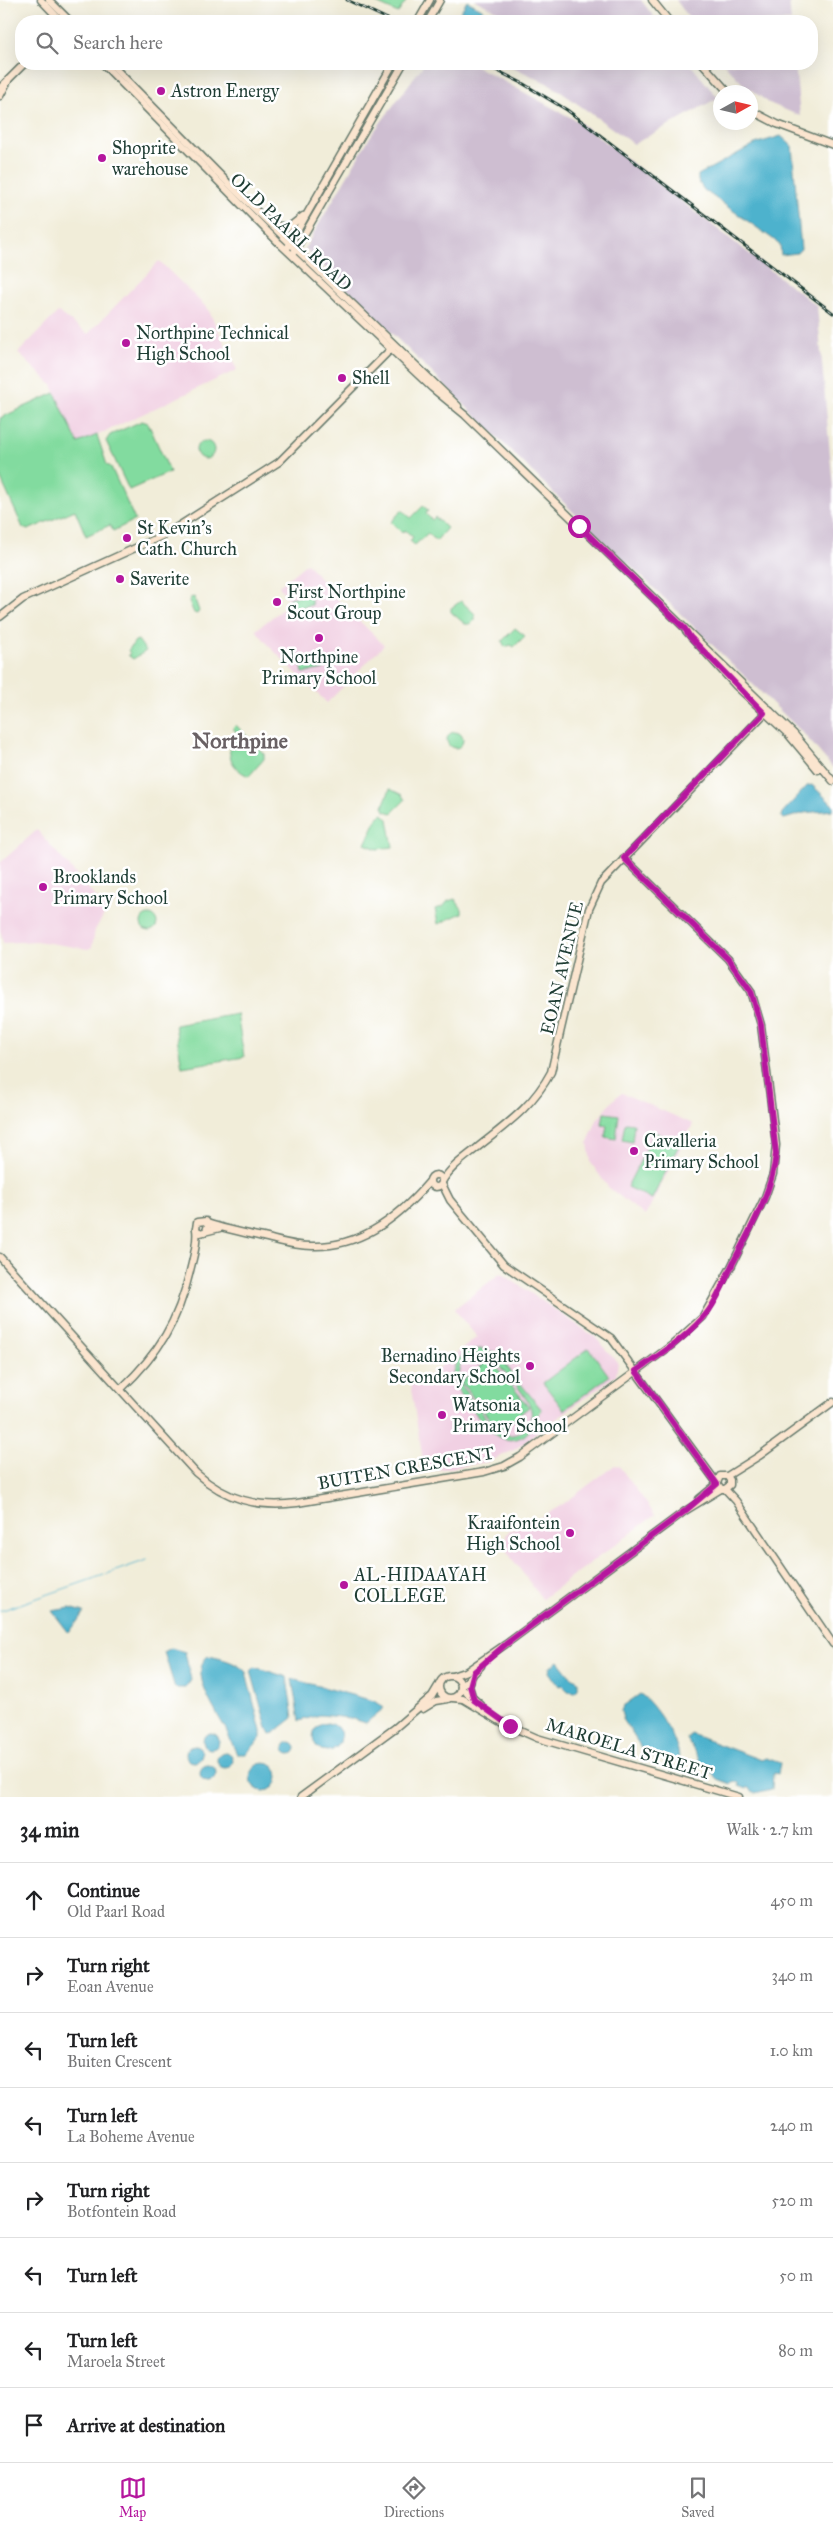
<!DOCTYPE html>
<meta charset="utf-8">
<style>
body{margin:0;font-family:"IM FELL Great Primer",serif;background:#f6f6f6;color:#202124}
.compass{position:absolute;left:713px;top:85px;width:45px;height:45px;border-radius:50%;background:#fff;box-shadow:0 5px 20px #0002;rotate:82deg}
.stop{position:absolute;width:15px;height:15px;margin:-11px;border:4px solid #b5179e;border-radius:50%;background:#fff}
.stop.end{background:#b5179e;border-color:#fff;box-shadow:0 1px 5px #0008}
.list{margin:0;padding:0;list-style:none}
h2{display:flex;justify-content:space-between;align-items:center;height:65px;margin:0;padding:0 20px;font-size:21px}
h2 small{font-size:16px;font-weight:400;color:#757577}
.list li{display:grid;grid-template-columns:32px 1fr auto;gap:15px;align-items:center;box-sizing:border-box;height:75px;padding:0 20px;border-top:1px solid #e0e0e0}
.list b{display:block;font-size:19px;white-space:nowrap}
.list p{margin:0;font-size:16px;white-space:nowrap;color:#757577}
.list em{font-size:16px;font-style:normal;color:#757577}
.icon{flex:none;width:28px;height:28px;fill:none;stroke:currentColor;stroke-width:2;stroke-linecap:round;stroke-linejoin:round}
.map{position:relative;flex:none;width:833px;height:1797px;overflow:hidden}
.search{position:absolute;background:#fff;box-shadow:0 5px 20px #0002;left:15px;right:15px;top:15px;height:55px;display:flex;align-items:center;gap:12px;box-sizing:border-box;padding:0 18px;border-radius:20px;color:#757577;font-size:19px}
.sheet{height:665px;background:#fff}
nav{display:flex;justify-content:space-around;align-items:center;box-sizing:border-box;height:70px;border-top:1px solid #e0e0e0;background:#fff;font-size:14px;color:#757577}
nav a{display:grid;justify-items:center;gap:2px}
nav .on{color:#b5179e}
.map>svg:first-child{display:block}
.built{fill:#f1d0e3}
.industrial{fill:#cebed1}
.green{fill:#82db9f;stroke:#508c6a;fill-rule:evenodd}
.water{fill:#4eb2cd;stroke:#367880}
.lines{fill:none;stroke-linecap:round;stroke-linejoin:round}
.stream{stroke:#4eb2cd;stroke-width:1}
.secondary-casing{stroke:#687b6e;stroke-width:9}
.secondary{stroke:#fbe5cf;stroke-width:6}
.rail-casing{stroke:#1f3d34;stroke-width:3}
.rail{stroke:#fff;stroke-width:1;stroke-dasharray:4;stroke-linecap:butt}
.route{stroke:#b5179e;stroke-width:6}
.poi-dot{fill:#b5179e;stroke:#fff;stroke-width:2}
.labels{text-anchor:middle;stroke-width:5;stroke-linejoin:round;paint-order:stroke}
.poi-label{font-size:18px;fill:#1f3d34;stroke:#fff;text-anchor:start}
.street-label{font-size:18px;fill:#1f3d34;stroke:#fff}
.district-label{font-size:22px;font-weight:bold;fill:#696164;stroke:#fff}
</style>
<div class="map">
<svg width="833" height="1797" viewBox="0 0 833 1797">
<rect width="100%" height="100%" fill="#fff"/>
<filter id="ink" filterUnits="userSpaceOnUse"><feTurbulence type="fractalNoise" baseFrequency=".02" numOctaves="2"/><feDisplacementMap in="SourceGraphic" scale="10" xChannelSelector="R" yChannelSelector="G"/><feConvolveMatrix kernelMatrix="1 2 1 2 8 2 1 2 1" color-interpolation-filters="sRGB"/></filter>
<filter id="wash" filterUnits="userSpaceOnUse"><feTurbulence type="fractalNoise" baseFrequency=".0096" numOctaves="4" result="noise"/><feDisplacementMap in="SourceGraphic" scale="20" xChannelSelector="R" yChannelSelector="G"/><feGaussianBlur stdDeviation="1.12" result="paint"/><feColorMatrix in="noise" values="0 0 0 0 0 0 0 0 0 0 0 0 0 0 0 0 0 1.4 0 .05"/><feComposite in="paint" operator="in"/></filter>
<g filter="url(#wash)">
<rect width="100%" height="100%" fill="#f1edd9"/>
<g class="built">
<polygon points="159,261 208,309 237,370 78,444 52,385 18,353 58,312 88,334"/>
<polygon points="307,563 339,601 384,645 327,703 271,648 256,630 290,603 279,586"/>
<polygon points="37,830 107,910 95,930 92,947 88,949 36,941 3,943 0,929 0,863"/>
<polygon points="622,1093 693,1124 645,1216 608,1187 591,1163 588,1142 597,1120 615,1098"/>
<polygon points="501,1273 595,1337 618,1363 616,1375 514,1450 488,1462 425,1472 410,1383 413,1380 427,1377 477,1337 454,1309"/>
<polygon points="615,1465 619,1466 655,1515 542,1599 507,1552 506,1535 509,1531 527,1525 562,1505"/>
</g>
<g class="industrial">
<polygon points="475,0 641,0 657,21 502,21 504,18 501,13"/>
<polygon points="676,0 789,0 791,21 691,21"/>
<polygon points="424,64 472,64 579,122 817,306 833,488 833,768 804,734 628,563 626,564 305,248 370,137"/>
<polygon points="506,64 690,64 718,98 634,144 551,85"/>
<polygon points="724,64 795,64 800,116 769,103 742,83"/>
</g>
<g class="green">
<polygon points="370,0 407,0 398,13"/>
<polygon points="55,393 78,443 97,435 107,465 111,467 135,520 113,531 110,525 86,536 75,510 28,530 23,528 0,477 0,418"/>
<polygon points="142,421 148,423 170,472 129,490 106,441 110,435"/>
<circle cx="205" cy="450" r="9"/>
<polygon points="423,506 428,510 426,514 432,520 435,517 447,528 436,541 428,533 415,545 410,541 413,537 405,530 402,533 391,522 402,510 411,518"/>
<polygon points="310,595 312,605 291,609 289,598"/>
<polygon points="194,597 199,611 197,614 194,613 189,602 190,598"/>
<polygon points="461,601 475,614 475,620 470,624 465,624 451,612 451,608"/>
<polygon points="515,628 525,636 514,647 511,645 505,647 502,641"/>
<polygon points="138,640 146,651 133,659 128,655 130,653 128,651 135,641"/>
<polygon points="322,659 324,669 303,673 301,663"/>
<path d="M236 725 264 754V759L249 776C235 771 226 757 231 743L241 738 233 728Z"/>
<circle cx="455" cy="740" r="8"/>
<polygon points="390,789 402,795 405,800 392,813 385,811 383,806"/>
<polygon points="383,814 388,819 393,847 377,849 365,844 378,817"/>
<polygon points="455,899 462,909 462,913 438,924 435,909 443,907 448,901"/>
<circle cx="149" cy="923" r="8"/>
<polygon points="237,1014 244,1057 182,1067 175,1025"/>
<polygon points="604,1113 619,1115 616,1139 605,1137 607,1125 602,1124"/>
<polygon points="625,1123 634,1124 632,1142 622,1140"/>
<polygon points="655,1132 679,1145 652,1199 627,1187"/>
<polygon points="589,1348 609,1376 564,1410 543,1383"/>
<path d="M482 1349 491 1352 494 1351 542 1410C532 1419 534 1433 519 1438 512 1441 504 1440 497 1436 488 1430 457 1392 454 1382 449 1364 464 1349 482 1349ZM481 1354C494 1356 525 1393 530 1406 535 1419 526 1433 513 1435 508 1436 502 1434 498 1432 491 1427 486 1418 481 1411 471 1398 449 1379 463 1361 468 1356 474 1354 481 1354Z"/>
<polygon points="490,1359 529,1407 499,1431 461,1382"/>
</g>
<g class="water">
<polygon points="467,1 482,9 490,21 455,21"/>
<polygon points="781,136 792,146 801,249 797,253 781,255 780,244 704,190 698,181 698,175 755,144"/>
<polygon points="812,785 833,805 833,810 804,813 784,819 781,817 782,813 807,786"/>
<polygon points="70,1608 84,1612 69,1633 52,1611"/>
<polygon points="171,1648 185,1652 191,1680 186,1688 175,1688 164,1652"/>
<path d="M208 1656C220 1658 237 1662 246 1672L261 1731V1738L246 1754H237C231 1743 228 1731 221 1721 213 1707 189 1670 208 1656Z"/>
<polygon points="558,1661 569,1675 578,1681 578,1689 575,1692 568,1691 562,1685 559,1686 549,1672 550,1667"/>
<polygon points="255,1667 287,1677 293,1718 274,1733 270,1734 267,1728 251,1671"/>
<polygon points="292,1679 374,1701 384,1708 366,1723 350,1718 320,1715 299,1721"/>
<path d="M640 1694C652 1700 684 1748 678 1760L671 1762 649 1756 642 1749 623 1719 621 1711 623 1706Z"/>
<circle cx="327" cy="1737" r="14"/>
<circle cx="211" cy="1741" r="8"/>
<polygon points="691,1734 761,1760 766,1758 780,1763 778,1774 773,1773 772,1789 755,1793 748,1787 747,1789 739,1786 739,1783 733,1781 731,1784 718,1779 704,1765 703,1766 687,1739"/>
<circle cx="290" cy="1748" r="6"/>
<circle cx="194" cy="1754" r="8"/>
<circle cx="225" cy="1760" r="8"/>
<circle cx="264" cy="1777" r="14"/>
<circle cx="208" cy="1773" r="8"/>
</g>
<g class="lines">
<polyline class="stream" points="0,1611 147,1560"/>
</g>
</g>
<g filter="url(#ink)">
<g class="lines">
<g class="secondary-casing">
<g id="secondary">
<polyline points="41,0 61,21"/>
<polyline points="49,0 70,21"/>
<polyline points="652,0 669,21"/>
<polyline points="418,21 430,0"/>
<polyline points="428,21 440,0"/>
<polyline points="103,64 279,243 432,388 465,415 794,734 833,781"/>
<polyline points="111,64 234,189 458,406"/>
<polyline points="703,64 728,92"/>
<polyline points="0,88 24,64"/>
<polyline points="0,96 8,81"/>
<polyline points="750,110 777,124 833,145"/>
<polyline points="272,225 289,227 303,216"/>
<polyline points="288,247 393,64"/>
<polyline points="294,252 403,64"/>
<polyline points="0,617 23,599 166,534 279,462 392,348"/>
<polyline points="686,631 736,686 788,734 818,770"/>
<circle cx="436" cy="1181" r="6"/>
<path d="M442 1182C450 1167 466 1157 478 1147 508 1123 533 1106 551 1072L589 909 601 883 769 709"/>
<polyline points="442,1184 450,1200 504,1265 611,1338 717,1483"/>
<path d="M207 1223C225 1229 244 1233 263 1237 280 1241 298 1247 316 1246 362 1246 400 1216 429 1182"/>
<polyline points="206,1231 208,1225 206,1221 197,1222 196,1229 200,1233 220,1228"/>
<path d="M0 1257 196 1473C226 1500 258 1508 297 1503L484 1472 504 1466 520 1457 672 1345 703 1317 731 1267 765 1197 773 1174 776 1145 772 1112 761 1025 751 991 728 959 624 858"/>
<path d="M121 1389C159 1353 178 1322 190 1271 193 1258 198 1243 196 1229"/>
<polyline points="727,1476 730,1480 730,1485 725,1489 721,1489 717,1483 720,1476 727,1476 759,1456 833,1402"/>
<polyline points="725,1489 736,1501 833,1644"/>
<polyline points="699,1499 717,1484"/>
<circle cx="450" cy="1687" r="11"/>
<polyline points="452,1676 467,1671 506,1644 685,1511 721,1489"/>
<polyline points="461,1687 481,1666"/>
<polyline points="461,1688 481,1705"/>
<polyline points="453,1698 463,1699 503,1723 537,1738 739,1797"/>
<polyline points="473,1699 469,1686 473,1673"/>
<polyline points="423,1709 436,1701 448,1699"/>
<polyline points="301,1797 395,1728 432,1696 438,1686"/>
</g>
</g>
<use href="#secondary" class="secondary"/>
<g class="rail-casing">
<g id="rail">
<polyline points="347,0 392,21"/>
<polyline points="484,64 522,83 567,110 833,313"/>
</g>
</g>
<use href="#rail" class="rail"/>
</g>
</g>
<g class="lines" filter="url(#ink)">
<path class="route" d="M510 1726 474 1700 470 1686 474 1672 506 1644 685 1511 717 1484 636 1371C659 1355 683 1340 702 1319 716 1304 724 1282 733 1263 751 1228 772 1193 776 1154L761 1025 751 991 728 959 624 858 764 713 690 637 685 629 579 526"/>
</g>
<g class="poi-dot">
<circle cx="161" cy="91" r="5"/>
<circle cx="102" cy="158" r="5"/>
<circle cx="126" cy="343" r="5"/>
<circle cx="342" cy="378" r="5"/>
<circle cx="127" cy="538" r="5"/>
<circle cx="120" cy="579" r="5"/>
<circle cx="277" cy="602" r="5"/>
<circle cx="319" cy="638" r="5"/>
<circle cx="43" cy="887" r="5"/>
<circle cx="634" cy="1151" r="5"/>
<circle cx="530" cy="1366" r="5"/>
<circle cx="442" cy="1415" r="5"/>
<circle cx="570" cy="1533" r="5"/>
<circle cx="344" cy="1585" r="5"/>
</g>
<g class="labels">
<g class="poi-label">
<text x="171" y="97">Astron Energy</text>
<text x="112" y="154">Shoprite<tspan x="112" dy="21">warehouse</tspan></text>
<text x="136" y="339">Northpine Technical<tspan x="136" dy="21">High School</tspan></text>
<text x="352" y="384">Shell</text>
<text x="137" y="534">St Kevin's<tspan x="137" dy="21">Cath. Church</tspan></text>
<text x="130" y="585">Saverite</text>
<text x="287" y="598">First Northpine<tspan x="287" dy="21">Scout Group</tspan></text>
<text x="319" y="663" text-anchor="middle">Northpine<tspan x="319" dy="21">Primary School</tspan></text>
<text x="53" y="883">Brooklands<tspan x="53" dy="21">Primary School</tspan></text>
<text x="644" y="1147">Cavalleria<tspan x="644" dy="21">Primary School</tspan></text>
<text x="520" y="1362" text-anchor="end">Bernadino Heights<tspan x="520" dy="21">Secondary School</tspan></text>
<text x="452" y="1411">Watsonia<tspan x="452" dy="21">Primary School</tspan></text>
<text x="560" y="1529" text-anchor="end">Kraaifontein<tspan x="560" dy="21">High School</tspan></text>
<text x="354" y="1581">AL-HIDAAYAH<tspan x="354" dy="21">COLLEGE</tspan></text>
</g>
<g class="street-label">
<text transform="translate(291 232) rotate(44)" y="6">OLD PAARL ROAD</text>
<text transform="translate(562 968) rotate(-77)" y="6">EOAN AVENUE</text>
<text transform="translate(406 1468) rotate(-10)" y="6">BUITEN CRESCENT</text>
<text transform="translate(629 1749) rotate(17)" y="6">MAROELA STREET</text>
</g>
<g class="district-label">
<text x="240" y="748">Northpine</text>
</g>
</g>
</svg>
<svg class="compass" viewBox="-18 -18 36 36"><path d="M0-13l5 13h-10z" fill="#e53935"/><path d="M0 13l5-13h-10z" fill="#757577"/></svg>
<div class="stop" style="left:579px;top:526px"></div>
<div class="stop end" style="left:510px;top:1726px"></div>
<div class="search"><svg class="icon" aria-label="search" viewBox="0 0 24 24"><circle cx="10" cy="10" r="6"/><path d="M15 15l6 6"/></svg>Search here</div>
</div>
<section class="sheet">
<h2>34 min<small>Walk · 2.7 km</small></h2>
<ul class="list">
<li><svg class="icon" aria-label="ahead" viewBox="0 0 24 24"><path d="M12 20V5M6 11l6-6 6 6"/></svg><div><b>Continue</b><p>Old Paarl Road</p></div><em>450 m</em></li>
<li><svg class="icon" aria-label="right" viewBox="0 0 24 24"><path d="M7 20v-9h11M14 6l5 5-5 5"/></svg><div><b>Turn right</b><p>Eoan Avenue</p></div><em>340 m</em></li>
<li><svg class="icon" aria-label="left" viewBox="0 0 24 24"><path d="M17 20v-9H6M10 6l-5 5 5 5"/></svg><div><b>Turn left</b><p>Buiten Crescent</p></div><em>1.0 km</em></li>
<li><svg class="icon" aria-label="left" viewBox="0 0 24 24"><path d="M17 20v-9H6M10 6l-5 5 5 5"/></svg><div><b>Turn left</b><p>La Boheme Avenue</p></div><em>240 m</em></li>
<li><svg class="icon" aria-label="right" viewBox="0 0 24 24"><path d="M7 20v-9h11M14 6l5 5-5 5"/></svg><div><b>Turn right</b><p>Botfontein Road</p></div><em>520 m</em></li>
<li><svg class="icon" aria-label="left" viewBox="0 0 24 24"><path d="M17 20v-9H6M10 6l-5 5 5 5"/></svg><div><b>Turn left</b></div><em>50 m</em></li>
<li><svg class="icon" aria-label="left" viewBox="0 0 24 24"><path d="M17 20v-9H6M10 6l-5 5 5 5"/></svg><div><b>Turn left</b><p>Maroela Street</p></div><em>80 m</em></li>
<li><svg class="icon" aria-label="arrive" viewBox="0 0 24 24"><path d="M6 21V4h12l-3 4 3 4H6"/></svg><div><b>Arrive at destination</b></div></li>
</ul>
</section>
<nav>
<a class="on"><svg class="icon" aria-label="map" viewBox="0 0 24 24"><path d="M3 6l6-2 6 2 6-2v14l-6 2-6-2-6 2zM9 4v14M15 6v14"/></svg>Map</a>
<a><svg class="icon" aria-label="directions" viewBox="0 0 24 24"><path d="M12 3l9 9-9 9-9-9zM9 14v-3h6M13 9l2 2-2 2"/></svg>Directions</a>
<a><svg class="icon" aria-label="saved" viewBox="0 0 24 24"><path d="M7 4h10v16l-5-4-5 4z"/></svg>Saved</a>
</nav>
